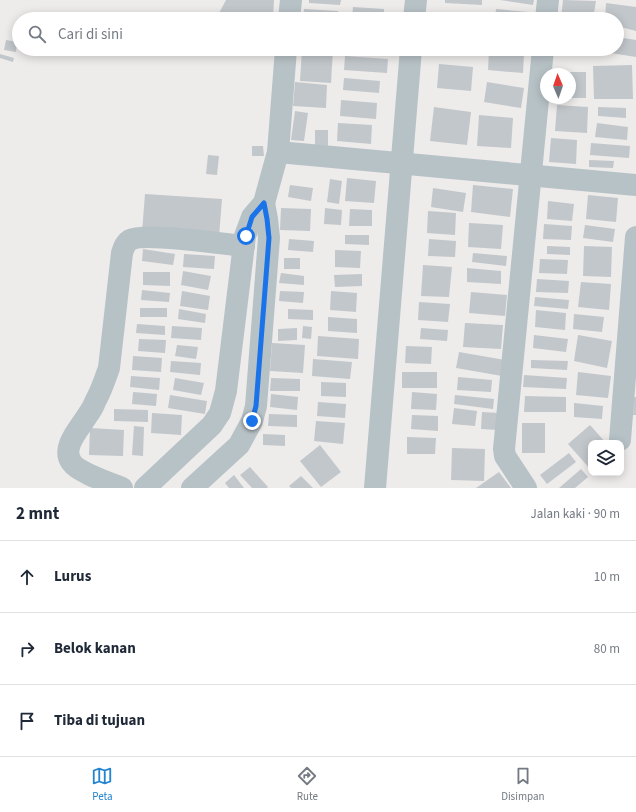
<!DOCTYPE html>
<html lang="id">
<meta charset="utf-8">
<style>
body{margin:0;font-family:"Source Sans 3",sans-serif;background:#f6f6f7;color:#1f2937}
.controls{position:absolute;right:12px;bottom:12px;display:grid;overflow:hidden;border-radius:8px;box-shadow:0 2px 10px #0003}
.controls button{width:36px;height:36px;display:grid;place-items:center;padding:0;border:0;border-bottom:1px solid #e0e1e3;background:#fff;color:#1f2937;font:20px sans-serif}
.compass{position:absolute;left:540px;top:68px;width:36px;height:36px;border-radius:50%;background:#fff;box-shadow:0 2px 10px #0003;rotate:358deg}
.stop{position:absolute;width:12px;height:12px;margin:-9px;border:3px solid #1a73e8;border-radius:50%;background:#fff}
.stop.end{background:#1a73e8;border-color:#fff;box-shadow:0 1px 4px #0008}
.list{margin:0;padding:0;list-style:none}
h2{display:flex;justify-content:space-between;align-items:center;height:52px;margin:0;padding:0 16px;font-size:17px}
h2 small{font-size:13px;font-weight:400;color:#747a83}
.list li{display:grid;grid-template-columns:26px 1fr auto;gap:12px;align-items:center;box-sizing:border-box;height:72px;padding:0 16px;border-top:1px solid #e0e1e3}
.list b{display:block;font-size:15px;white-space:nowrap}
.list em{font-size:13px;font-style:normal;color:#747a83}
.icon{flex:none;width:22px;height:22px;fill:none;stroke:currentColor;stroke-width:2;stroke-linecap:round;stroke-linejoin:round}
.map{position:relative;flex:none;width:636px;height:488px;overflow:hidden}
.search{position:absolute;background:#fff;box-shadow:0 2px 10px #0003;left:12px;right:12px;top:12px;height:44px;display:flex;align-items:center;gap:10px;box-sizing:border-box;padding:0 14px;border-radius:22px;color:#747a83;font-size:15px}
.sheet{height:268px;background:#fff}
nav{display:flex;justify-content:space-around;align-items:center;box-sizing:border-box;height:56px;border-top:1px solid #e0e1e3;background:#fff;font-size:11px;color:#747a83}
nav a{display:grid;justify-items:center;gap:2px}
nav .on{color:#2484cf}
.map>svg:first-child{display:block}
.building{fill:#c2c7cb}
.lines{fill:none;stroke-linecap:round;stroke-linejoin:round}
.minor{stroke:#b7c2c7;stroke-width:22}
.route{stroke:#1a73e8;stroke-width:5}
</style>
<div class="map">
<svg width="636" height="488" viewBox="0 0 636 488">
<rect width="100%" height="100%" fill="#eeebeb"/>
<g class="building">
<polygon points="226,0 274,0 273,19 193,19 192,15 218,15"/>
<polygon points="309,0 341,0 340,5 309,3"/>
<polygon points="445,0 482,0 482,5 445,3"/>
<polygon points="500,0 534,0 533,5"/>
<polygon points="563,0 596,1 593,19 561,19"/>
<polygon points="606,3 636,7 636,31 617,26 617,19 605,19"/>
<polygon points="353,7 384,9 384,19 352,19"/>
<polygon points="304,9 338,11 338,19 303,19"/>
<polygon points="496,9 528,12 528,19 495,19"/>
<polygon points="446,14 477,15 477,19 446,19"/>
<polygon points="617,37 636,40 636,57 598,51 598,49 617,49"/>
<polygon points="6,40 17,42 16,52 4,50"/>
<polygon points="243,49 271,49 271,52 243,50"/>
<polygon points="302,49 333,49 331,83 300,81"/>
<rect x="445" y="49" width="31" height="2"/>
<polygon points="489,50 524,53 523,73 488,70"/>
<polygon points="0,54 14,58 13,62 0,58"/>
<polygon points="345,56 388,59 387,73 344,70"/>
<polygon points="439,64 473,67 471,91 437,88"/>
<polygon points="632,65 633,99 594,99 593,66"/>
<polygon points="556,72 586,72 586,98 570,98 570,74 556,74"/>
<polygon points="344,78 380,81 379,93 343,90"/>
<polygon points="295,82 327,85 326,108 293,106"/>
<polygon points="487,82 524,88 521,108 484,102"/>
<polygon points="341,100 377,103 376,119 340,116"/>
<polygon points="557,105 588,107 587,133 555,131"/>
<polygon points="434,107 471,112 467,145 430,141"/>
<polygon points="598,107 626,108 626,118 598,116"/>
<polygon points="295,111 308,113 304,141 291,140"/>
<polygon points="479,115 513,118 511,148 477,146"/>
<polygon points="338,123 372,125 371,144 337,141"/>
<polygon points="597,123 628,127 627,140 595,137"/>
<polygon points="315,130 328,130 328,146 315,145"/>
<polygon points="551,138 577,140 576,164 549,162"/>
<polygon points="591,143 630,146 629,158 590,155"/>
<polygon points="252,146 263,146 264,156 252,156"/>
<polygon points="208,155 219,156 217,175 206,174"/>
<polygon points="589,160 614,161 613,168 589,167"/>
<polygon points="347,178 376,181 374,203 345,201"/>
<polygon points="330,179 342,181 339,204 327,202"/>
<polygon points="290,185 313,188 311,201 288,197"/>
<polygon points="473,185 513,189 510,217 471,212"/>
<polygon points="433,188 466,193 463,212 431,207"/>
<polygon points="145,194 222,199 219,237 142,232"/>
<polygon points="588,195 618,198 616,222 586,219"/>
<polygon points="548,201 574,204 572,221 547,219"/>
<polygon points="281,208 311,209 310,231 280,230"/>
<polygon points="325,208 342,210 341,225 324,224"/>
<polygon points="350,209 372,210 372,226 349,226"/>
<polygon points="428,211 456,213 455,235 427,233"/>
<polygon points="469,223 503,225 501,249 468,247"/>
<polygon points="544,224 572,226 571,240 543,239"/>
<polygon points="585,225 615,229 613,242 583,238"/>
<polygon points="345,235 369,235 369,245 345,244"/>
<polygon points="289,239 314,241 313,252 288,250"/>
<polygon points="429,239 456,241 455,257 428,256"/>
<polygon points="547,246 570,247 570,255 547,254"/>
<polygon points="584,246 612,247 611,277 583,276"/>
<polygon points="143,249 175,254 173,265 142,261"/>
<polygon points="335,250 361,251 360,268 335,267"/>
<polygon points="473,253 507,256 506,266 472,262"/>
<polygon points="184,254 215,256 214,269 183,267"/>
<rect x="284" y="258" width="16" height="11"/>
<polygon points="540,259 568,260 567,274 539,273"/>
<polygon points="423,265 452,267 449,297 421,296"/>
<polygon points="467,268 501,271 501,284 467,282"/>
<polygon points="183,271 211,276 208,290 181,285"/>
<polygon points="143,272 170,272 170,286 143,285"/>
<polygon points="281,273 304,276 304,285 279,283"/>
<polygon points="362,274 362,286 335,287 334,275"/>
<polygon points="537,279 569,281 568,293 536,292"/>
<polygon points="581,282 611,284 609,310 578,307"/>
<polygon points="142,290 170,293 169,302 141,300"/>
<polygon points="182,291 210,296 208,310 180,306"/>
<polygon points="280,291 304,292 303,303 279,301"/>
<polygon points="331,291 357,293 356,312 330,310"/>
<polygon points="471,292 507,295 505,316 469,313"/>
<polygon points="535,297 569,300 568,309 534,306"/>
<polygon points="419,302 450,304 448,322 418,320"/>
<rect x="140" y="308" width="27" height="9"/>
<polygon points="179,309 206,314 205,323 178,319"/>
<polygon points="288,309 313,310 313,320 288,319"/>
<polygon points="536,310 566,313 565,330 535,327"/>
<polygon points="574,314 604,317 602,332 573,329"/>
<polygon points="328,317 357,319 357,333 328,331"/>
<polygon points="465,323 503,325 501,349 463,347"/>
<polygon points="137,324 165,326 165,335 136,333"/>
<polygon points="172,326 202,328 201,340 171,338"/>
<polygon points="303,326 312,327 311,339 302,338"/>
<polygon points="297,328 297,340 278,341 278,329"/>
<polygon points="421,328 448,330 447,341 420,339"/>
<polygon points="534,335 568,339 566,352 533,348"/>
<polygon points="578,335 612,341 607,368 574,361"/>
<polygon points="318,336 359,339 358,359 317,356"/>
<polygon points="139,339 166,340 165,353 138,351"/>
<polygon points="272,343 305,345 303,373 270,371"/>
<polygon points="177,345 198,347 196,359 175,356"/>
<polygon points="406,346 432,347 431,364 405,363"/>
<polygon points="459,352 505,360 502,376 456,368"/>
<polygon points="133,356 162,358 161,372 132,370"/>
<polygon points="313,359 352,362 350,379 312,376"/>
<polygon points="531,360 568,361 567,370 531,368"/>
<polygon points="171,361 201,363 200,375 170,372"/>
<rect x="402" y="372" width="35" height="16"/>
<polygon points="578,372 611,376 608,398 576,395"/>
<polygon points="524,375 567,378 566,389 523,387"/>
<polygon points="131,376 160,378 159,390 130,387"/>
<polygon points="458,377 492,380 491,392 457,390"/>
<polygon points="175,378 204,383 201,395 173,390"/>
<polygon points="271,378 300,379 300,391 270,391"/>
<polygon points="321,382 346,383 346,397 321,396"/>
<polygon points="133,392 157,394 156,406 132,404"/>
<polygon points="412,392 437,394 436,410 411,409"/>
<polygon points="271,394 298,397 297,410 270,407"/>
<polygon points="170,395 207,401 205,414 168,408"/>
<polygon points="455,395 494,399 493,409 454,404"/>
<polygon points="525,396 566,397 566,412 524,412"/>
<polygon points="634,397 636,397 636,415 633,415"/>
<polygon points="318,402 346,404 345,418 317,416"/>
<polygon points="574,403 603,406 602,419 574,417"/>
<polygon points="454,408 477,411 475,426 452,424"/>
<polygon points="114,409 148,410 148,422 114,421"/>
<polygon points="482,412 499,413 498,430 481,429"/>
<polygon points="152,413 182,415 181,435 151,433"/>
<polygon points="269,414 297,415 297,427 268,426"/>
<polygon points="412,415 438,416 438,431 411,429"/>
<polygon points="316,421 345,423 343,444 314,441"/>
<rect x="522" y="423" width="23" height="30"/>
<polygon points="590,425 606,443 591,443 591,470 568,444"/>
<polygon points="134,426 144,427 143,456 132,455"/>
<polygon points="90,428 124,430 123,456 89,455"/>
<polygon points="263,434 285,435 285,446 263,445"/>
<polygon points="407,437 436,438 435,454 407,454"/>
<polygon points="320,445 341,472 321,487 300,461"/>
<polygon points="452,448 485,449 484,481 451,480"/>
<polygon points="569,453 576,462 547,484 540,475"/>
<polygon points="250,467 268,487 267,488 252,488 240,475"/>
<polygon points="581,469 588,477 575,488 559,488"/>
<polygon points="499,472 511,488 476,488"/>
<polygon points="234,475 244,488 229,488 225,483"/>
<polygon points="301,476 313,488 291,488 289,486"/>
</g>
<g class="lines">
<g class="minor">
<polyline points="289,19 291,0"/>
<polyline points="414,19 416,0"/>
<polyline points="546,19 548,0"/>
<polyline points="278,152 636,185"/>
<polyline points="620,440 636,237"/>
<path d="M122 488C110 483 78 472 72 463 60 448 80 428 87 416 91 411 94 405 96 400 102 389 105 379 109 368L122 253C124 247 125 243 130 240 144 232 224 244 244 246"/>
<polyline points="145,488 212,425 220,413 226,391 245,236 252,217 264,203 278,152 286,49"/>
<polyline points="192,488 239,445 252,421 256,406 269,238 267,219 264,203"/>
<polyline points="375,488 411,49"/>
<polyline points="526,488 505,456 504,449 543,49"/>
</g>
</g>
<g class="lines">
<polyline class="route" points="246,236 252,217 264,203 267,219 269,238 256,406 252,421"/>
</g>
</svg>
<div class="controls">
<button><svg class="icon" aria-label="layers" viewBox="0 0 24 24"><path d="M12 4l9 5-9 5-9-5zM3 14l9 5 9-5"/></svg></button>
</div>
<svg class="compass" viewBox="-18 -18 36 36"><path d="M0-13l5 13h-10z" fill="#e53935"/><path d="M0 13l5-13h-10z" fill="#747a83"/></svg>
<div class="stop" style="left:246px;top:236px"></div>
<div class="stop end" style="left:252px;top:421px"></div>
<div class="search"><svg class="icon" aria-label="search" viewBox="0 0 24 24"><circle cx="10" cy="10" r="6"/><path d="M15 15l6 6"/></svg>Cari di sini</div>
</div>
<section class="sheet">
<h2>2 mnt<small>Jalan kaki · 90 m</small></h2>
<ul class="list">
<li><svg class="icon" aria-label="ahead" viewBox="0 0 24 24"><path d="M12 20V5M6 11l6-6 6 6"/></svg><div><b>Lurus</b></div><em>10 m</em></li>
<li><svg class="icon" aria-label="right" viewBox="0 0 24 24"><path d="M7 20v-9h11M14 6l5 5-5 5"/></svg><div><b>Belok kanan</b></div><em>80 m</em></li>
<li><svg class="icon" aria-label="arrive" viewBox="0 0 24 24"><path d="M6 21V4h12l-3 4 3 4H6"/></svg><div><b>Tiba di tujuan</b></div></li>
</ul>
</section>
<nav>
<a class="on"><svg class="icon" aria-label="map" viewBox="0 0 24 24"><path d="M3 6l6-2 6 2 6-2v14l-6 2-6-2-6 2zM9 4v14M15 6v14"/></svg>Peta</a>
<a><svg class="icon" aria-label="directions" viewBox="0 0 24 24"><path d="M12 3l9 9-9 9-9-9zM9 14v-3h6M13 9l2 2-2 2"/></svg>Rute</a>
<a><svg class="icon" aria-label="saved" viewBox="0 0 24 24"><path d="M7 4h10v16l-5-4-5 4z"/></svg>Disimpan</a>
</nav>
